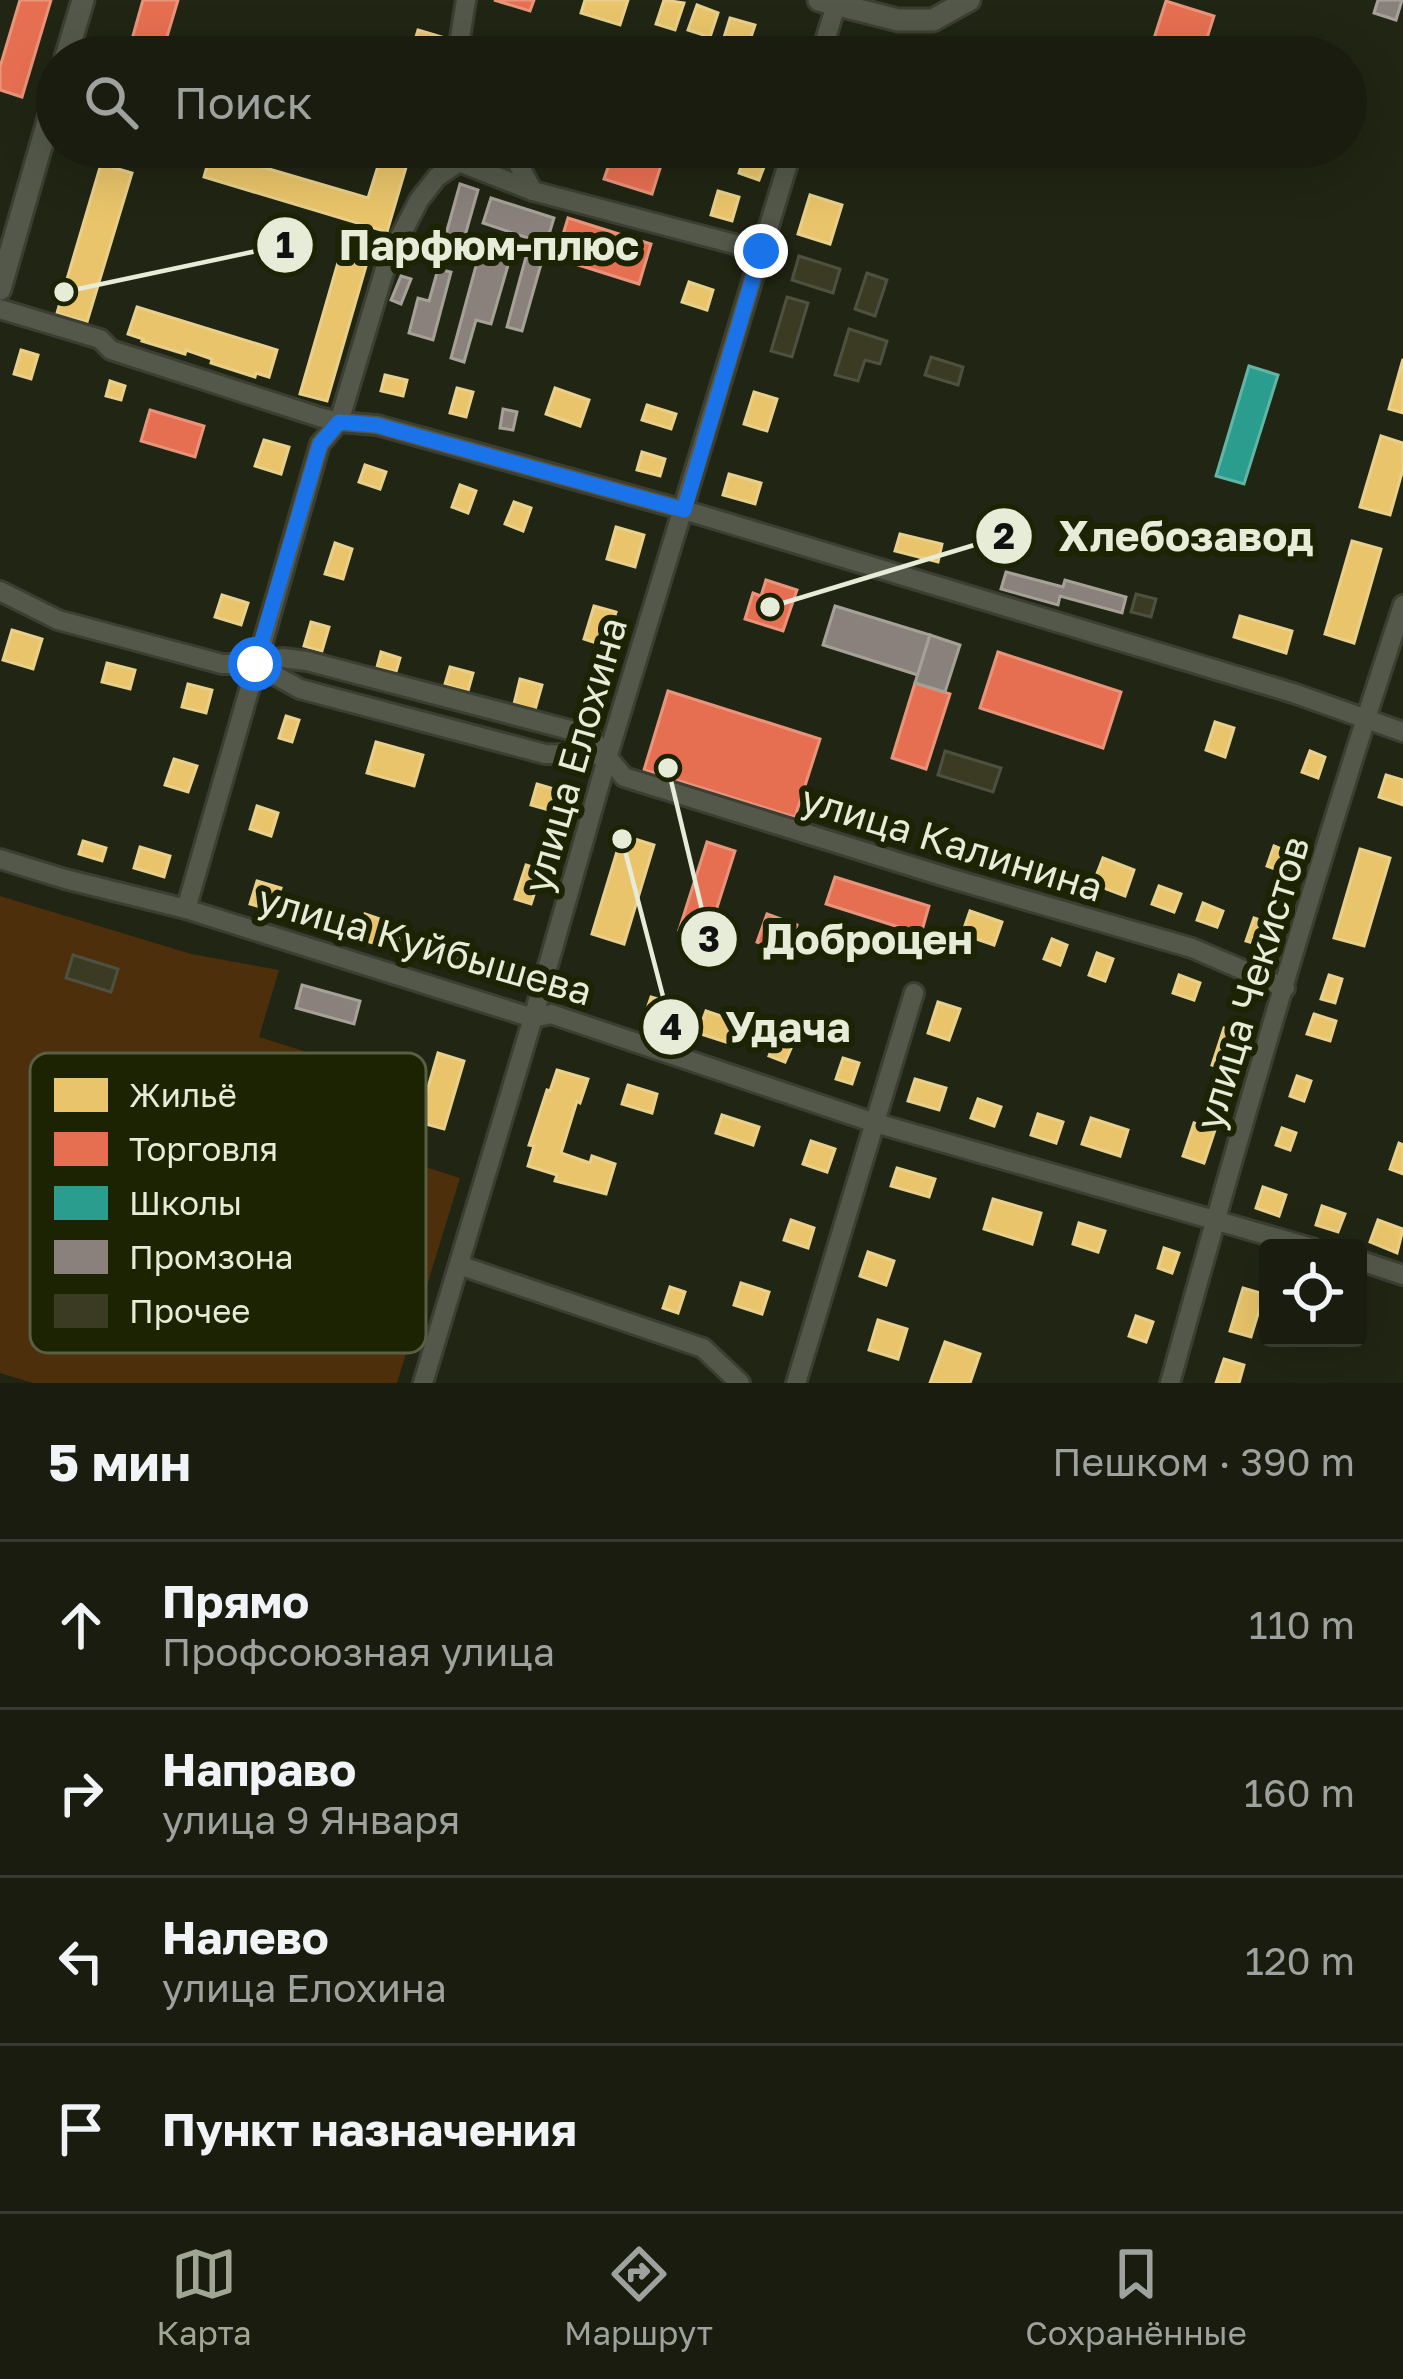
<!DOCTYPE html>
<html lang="ru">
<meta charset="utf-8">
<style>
body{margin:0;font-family:"Golos Text",sans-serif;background:#222517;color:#f1f3f6}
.controls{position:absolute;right:36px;bottom:36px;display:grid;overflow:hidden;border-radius:12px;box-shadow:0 12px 48px #0002}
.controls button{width:108px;height:108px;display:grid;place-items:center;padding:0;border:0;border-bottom:3px solid #373a2e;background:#191c0e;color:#f1f3f6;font:60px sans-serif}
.stop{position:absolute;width:36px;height:36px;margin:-27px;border:9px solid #1a73e8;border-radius:50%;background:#fff}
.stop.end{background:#1a73e8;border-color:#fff;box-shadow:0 3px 12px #0008}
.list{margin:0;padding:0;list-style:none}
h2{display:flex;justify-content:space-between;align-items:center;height:156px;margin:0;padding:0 48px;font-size:51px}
h2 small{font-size:39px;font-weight:400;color:#9fa19e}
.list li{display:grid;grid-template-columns:78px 1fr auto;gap:36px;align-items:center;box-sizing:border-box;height:168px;padding:0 48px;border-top:3px solid #373a2e}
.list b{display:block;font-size:45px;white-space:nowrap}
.list p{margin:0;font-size:39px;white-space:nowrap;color:#9fa19e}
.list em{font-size:39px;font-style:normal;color:#9fa19e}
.icon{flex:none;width:66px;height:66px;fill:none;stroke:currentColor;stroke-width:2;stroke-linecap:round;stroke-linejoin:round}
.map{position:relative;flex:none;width:1403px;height:1383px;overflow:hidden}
.search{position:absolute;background:#191c0e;box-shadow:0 12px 48px #0002;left:36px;right:36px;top:36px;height:132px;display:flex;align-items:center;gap:30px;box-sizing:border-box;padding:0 42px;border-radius:66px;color:#9fa19e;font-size:45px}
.sheet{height:828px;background:#191c0e}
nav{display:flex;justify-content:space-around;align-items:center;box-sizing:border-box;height:168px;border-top:3px solid #373a2e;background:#191c0e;font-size:33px;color:#9fa19e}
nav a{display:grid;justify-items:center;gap:6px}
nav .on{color:#a1a693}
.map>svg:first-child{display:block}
.green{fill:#4e2f0b}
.homes{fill:#e9c46a;stroke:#e8d08b;stroke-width:3}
.shops{fill:#e76f51;stroke:#e7947a;stroke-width:3}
.schools{fill:#2a9d8f;stroke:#62b5a5;stroke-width:3}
.industry{fill:#8a817c;stroke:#a6a198;stroke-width:3}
.building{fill:#3b3b24;stroke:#4e5040;stroke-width:3}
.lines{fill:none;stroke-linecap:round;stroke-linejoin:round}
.minor-casing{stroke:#3b3e31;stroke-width:24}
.tertiary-casing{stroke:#3b3e31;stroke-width:27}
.minor{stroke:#54584a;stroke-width:18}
.tertiary{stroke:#54584a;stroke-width:21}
.route{stroke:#1a73e8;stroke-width:15}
.labels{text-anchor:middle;stroke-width:12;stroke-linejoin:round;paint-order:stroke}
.street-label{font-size:39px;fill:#e6ecd8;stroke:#1c2302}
.key{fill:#1c2302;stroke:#595f42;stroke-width:3}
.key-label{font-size:33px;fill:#e6ecd8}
.leader{fill:none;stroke:#e6ecd8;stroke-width:4.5}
.callout-dot{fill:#e6ecd8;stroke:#1c2302;stroke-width:4.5}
.mark-label{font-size:36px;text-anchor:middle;font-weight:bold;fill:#111}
.callout-label{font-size:42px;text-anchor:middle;font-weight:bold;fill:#e6ecd8;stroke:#1c2302;stroke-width:12;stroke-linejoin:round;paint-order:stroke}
</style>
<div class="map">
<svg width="1403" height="1383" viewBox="0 0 1403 1383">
<rect width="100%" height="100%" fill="#212513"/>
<polygon class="green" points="0,896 191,954 279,970 259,1037 342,1063 330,1137 460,1178 397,1383 33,1383 0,1373"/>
<g class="homes">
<polygon points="585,0 628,0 620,25 581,13"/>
<polygon points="664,0 684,3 675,30 656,24"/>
<polygon points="697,5 718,13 710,37 688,30"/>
<polygon points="730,18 755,25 745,55 721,47"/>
<polygon points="418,30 445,38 439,57 410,57"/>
<polygon points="771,38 800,46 797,57 766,57"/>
<polygon points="384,147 412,147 387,232 204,177 211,152 368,198"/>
<polygon points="746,151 767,159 759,180 739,173"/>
<polygon points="101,164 132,173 87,322 57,313"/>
<polygon points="718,191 739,197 732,221 711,215"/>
<polygon points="810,195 842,205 830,244 798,234"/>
<polygon points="339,259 366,266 327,401 300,394"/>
<polygon points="689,282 713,290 707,310 682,302"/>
<polygon points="137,307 277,350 269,377 256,373 255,377 211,363 212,359 186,350 185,354 142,341 143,339 128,334"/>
<polygon points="21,350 38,355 31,379 14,374"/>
<polygon points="1403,359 1403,413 1389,409"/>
<polygon points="385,375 407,380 403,396 381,391"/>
<polygon points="110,381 125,386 121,400 106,396"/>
<polygon points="457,388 473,392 466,417 450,413"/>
<polygon points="555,388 589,400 580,426 546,414"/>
<polygon points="754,392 777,399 767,431 744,424"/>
<polygon points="647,405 676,414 671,429 642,420"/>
<polygon points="1381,436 1403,443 1403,469 1390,515 1360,507"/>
<polygon points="264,440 289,447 281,474 255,466"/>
<polygon points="642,452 665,459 660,476 637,470"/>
<polygon points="365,465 386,472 380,489 359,482"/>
<polygon points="729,474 761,483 755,504 723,495"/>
<polygon points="460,485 476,491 468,513 452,507"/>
<polygon points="514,502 531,508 523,531 505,524"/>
<polygon points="616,527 644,535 635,567 607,559"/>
<polygon points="900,534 942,544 938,562 895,551"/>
<polygon points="1352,541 1381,549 1354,643 1325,634"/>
<polygon points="335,543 352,549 343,579 325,574"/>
<polygon points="222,595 248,603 241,625 215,617"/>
<polygon points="594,606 616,612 606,646 584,639"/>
<polygon points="1240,616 1292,631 1286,653 1234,637"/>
<polygon points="311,622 329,627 322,651 304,646"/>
<polygon points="12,630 42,639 33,669 3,660"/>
<polygon points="381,652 400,658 396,672 377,667"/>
<polygon points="107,663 135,670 130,689 102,682"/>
<polygon points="450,667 473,673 468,691 445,684"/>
<polygon points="520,679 542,685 535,710 514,704"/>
<polygon points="188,684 212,690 206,713 182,707"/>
<polygon points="286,716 299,720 292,742 279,738"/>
<polygon points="1215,722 1234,728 1225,757 1206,750"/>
<polygon points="376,742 423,755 414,786 367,773"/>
<polygon points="1310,751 1325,757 1318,778 1302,772"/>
<polygon points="174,759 197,766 188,792 165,785"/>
<polygon points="1386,775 1403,780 1403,805 1379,797"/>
<polygon points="537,784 564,792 559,813 531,805"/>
<polygon points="257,806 278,813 271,836 250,829"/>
<polygon points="622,835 654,845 624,944 592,934"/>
<polygon points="83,841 106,848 102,861 79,854"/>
<polygon points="1274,846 1296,855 1288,874 1267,866"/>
<polygon points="140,847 170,856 164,877 134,868"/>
<polygon points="1360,849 1390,858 1364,946 1334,938"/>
<polygon points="1103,858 1134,870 1125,896 1093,884"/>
<polygon points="526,865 542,870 531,904 515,899"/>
<polygon points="257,881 281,888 274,911 250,904"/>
<polygon points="1159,886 1181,894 1174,912 1152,904"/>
<polygon points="1203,903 1223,911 1217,927 1197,920"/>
<polygon points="970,911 1002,922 994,945 962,934"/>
<polygon points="365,914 406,928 398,951 357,938"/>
<polygon points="1254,918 1271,924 1263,946 1246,941"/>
<polygon points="1052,939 1067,945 1060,965 1044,959"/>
<polygon points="441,940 465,948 458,968 434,960"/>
<polygon points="1097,953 1113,959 1105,981 1089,975"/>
<polygon points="493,964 513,969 510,980 490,975"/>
<polygon points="1179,975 1200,983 1194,1000 1173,993"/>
<polygon points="1329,975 1342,979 1335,1003 1321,999"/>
<polygon points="651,997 668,1002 661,1026 643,1020"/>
<polygon points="938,1002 960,1009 949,1040 928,1033"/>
<polygon points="706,1011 733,1020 726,1042 698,1033"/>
<polygon points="1314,1014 1336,1021 1330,1041 1307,1034"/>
<polygon points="1224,1028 1244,1034 1232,1072 1212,1065"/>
<polygon points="776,1039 792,1046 785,1062 769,1056"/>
<polygon points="438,1053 464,1061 444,1129 418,1122"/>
<polygon points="843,1058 859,1063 852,1084 836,1079"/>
<polygon points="557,1070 588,1079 580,1103 577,1101 561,1153 590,1163 592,1156 615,1164 606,1194 555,1181 557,1175 528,1166 534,1146 529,1145 547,1090 550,1091"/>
<polygon points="1297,1076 1311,1081 1304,1101 1290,1096"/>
<polygon points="915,1079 946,1088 939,1110 908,1101"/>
<polygon points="628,1085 657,1094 652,1113 622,1104"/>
<polygon points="978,1099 1001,1107 994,1126 971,1118"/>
<polygon points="1038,1114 1063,1122 1056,1143 1031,1135"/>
<polygon points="722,1115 759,1127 753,1145 716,1133"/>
<polygon points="1091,1118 1128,1130 1120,1156 1082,1144"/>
<polygon points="1194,1123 1215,1130 1204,1163 1183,1156"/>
<polygon points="1282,1128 1296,1133 1290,1150 1276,1145"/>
<polygon points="811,1141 835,1149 827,1172 803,1164"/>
<polygon points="1399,1143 1403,1145 1403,1174 1390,1169"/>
<polygon points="897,1168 935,1179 929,1197 891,1186"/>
<polygon points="1263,1187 1286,1195 1279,1216 1256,1208"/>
<polygon points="993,1199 1041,1213 1032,1244 984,1229"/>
<polygon points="1322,1206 1345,1214 1338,1232 1316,1225"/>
<polygon points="791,1220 814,1228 808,1248 784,1240"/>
<polygon points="1378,1220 1403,1229 1397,1253 1370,1242"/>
<polygon points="1079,1223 1105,1231 1098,1252 1073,1244"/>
<polygon points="1164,1248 1179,1253 1172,1273 1158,1268"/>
<polygon points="868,1252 894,1261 886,1285 860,1276"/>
<polygon points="741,1283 769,1292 762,1314 734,1305"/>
<polygon points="670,1287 685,1292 678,1313 663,1308"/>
<polygon points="1243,1288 1264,1294 1251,1337 1230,1331"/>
<polygon points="1136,1316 1153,1322 1146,1342 1129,1336"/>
<polygon points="878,1320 907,1329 898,1359 869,1350"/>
<polygon points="945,1342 980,1354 970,1383 930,1383"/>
<polygon points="1224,1359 1244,1365 1239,1383 1216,1383"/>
</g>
<g class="shops">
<polygon points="20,0 51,0 22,97 0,90 0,67"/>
<polygon points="143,0 178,0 161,57 127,57"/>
<polygon points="494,0 534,0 530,11"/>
<polygon points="1166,1 1214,16 1201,57 1148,57"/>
<polygon points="615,147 626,147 663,159 652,194 604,179"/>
<polygon points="568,218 651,244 639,284 556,258"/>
<polygon points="150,410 204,426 195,457 141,441"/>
<polygon points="766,580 797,590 783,631 745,619 753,593 761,596"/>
<polygon points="998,652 1121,692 1103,748 980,708"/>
<polygon points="915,683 950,694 926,769 892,758"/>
<polygon points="668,691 820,739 795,817 644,770"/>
<polygon points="707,842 735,851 707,939 679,930"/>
<polygon points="835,877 929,906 921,934 826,904"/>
<polygon points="767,914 797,925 787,953 757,942"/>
</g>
<polygon class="schools" points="1249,366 1278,375 1244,484 1216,476"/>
<g class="industry">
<polygon points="1378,0 1402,0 1396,20 1374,13"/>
<polygon points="460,184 478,190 457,264 439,259"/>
<polygon points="491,198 554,218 546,244 483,223"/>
<polygon points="483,240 513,248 491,324 476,320 464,362 451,358"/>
<polygon points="527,253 543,257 522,331 507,327"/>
<polygon points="438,269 451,272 433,340 409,333 418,298 429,301"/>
<polygon points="401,276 411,279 401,304 391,300"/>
<polygon points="503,409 517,412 513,430 500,428"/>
<polygon points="1006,572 1063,587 1065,580 1126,597 1122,613 1060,596 1058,605 1001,589"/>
<polygon points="835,606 930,635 918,675 823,645"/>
<polygon points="930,635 960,645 945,692 915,683"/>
<polygon points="302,985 360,1001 354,1024 296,1008"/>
</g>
<g class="building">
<polygon points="799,256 840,269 833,293 792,280"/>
<polygon points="867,273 887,280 875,316 855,309"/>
<polygon points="787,297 808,303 792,357 771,351"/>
<polygon points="849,329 887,341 880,364 865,360 858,381 835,375"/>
<polygon points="931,357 963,367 958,385 925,375"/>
<polygon points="1136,594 1156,599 1151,617 1131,612"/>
<polygon points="945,751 1001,768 993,792 938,775"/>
<polygon points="73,955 118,969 111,992 66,978"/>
</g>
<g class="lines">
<g class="minor-casing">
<g id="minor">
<polyline points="457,57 466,0"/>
<polyline points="820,57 836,5"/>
<polyline points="459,162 533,191 509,147"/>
<polyline points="533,191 761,251"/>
<polyline points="0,309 100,339 111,350 319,417 339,422 377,425 684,510 1293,693 1403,732"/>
<polyline points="0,591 58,620 222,664 255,664 300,689 545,754 608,755"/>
<polyline points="255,664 282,658 307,661 589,735 624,777 949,878 1192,948 1285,988"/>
<polyline points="0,859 65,879 186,909 533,1018 551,1014 872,1122 1312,1248"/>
<polyline points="186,909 320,444 339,422 387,262 419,200 437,177 459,162 460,147"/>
<polyline points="1358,1260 1403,1275"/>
<polyline points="459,1265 703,1348 740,1383"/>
<polyline points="423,1383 533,1018 608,755 793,147"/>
<polyline points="796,1383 914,993"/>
<path d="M1170 1383C1242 1122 1318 861 1403 605"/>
</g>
</g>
<g class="tertiary-casing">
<g id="tertiary">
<polyline points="819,0 898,20 933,20 969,0"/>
<polyline points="66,57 83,0"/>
<polyline points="0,289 57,90"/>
</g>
</g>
<use href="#minor" class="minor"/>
<use href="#tertiary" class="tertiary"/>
</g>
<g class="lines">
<polyline class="route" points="255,664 320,444 339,422 376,425 684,510 761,251"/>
</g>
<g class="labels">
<g class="street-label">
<text transform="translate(575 755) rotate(-74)" y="14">улица Елохина</text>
<text transform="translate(952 843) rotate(17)" y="14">улица Калинина</text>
<text transform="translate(425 945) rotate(16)" y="14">улица Куйбышева</text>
<text transform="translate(1252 983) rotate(-73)" y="14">улица Чекистов</text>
</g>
</g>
<rect x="30" y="1053" width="396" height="300" rx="18" class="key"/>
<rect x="54" y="1078" width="54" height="34" fill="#e9c46a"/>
<rect x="54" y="1132" width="54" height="34" fill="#e76f51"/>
<rect x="54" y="1186" width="54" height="34" fill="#2a9d8f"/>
<rect x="54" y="1240" width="54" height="34" fill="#8a817c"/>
<rect x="54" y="1294" width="54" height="34" fill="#3b3b24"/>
<g class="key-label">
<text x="129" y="1107">Жильё</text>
<text x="129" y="1161">Торговля</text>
<text x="129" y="1215">Школы</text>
<text x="129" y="1269">Промзона</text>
<text x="129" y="1323">Прочее</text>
</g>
<path class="leader" d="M64 292L285 245M770 607L1004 536M668 768L709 939M622 839L671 1027"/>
<g class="callout-dot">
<circle cx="64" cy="292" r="12"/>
<circle cx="770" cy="607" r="12"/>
<circle cx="668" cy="768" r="12"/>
<circle cx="622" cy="839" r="12"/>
<circle cx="285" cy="245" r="30"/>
<circle cx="1004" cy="536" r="30"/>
<circle cx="709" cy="939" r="30"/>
<circle cx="671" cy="1027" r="30"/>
</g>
<g class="mark-label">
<text x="285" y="258">1</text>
<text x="1004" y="549">2</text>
<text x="709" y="952">3</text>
<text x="671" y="1040">4</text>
</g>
<g class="callout-label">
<text x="489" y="260">Парфюм-плюс</text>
<text x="1186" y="551">Хлебозавод</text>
<text x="868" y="954">Доброцен</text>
<text x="788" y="1042">Удача</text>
</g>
</svg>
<div class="controls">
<button><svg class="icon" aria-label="locate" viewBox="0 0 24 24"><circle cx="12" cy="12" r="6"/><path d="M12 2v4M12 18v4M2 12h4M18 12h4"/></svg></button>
</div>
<div class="stop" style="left:255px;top:664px"></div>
<div class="stop end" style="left:761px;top:251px"></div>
<div class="search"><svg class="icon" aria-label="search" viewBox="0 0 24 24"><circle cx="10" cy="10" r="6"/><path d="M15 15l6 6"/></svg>Поиск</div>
</div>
<section class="sheet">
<h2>5 мин<small>Пешком · 390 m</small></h2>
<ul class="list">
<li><svg class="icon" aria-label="ahead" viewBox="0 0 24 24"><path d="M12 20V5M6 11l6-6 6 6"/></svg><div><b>Прямо</b><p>Профсоюзная улица</p></div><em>110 m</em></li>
<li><svg class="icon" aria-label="right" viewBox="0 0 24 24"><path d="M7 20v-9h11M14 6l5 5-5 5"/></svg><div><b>Направо</b><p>улица 9 Января</p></div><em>160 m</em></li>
<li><svg class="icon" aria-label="left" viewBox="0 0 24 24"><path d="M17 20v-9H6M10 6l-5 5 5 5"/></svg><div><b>Налево</b><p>улица Елохина</p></div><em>120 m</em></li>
<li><svg class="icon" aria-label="arrive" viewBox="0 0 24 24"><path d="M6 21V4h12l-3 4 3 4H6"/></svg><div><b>Пункт назначения</b></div></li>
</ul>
</section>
<nav>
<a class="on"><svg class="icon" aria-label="map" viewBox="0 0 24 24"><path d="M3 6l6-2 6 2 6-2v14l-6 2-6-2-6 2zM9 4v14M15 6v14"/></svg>Карта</a>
<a><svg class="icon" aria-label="directions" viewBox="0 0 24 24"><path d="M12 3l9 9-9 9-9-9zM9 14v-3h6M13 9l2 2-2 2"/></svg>Маршрут</a>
<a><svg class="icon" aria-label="saved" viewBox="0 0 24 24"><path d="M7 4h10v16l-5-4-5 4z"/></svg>Сохранённые</a>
</nav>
